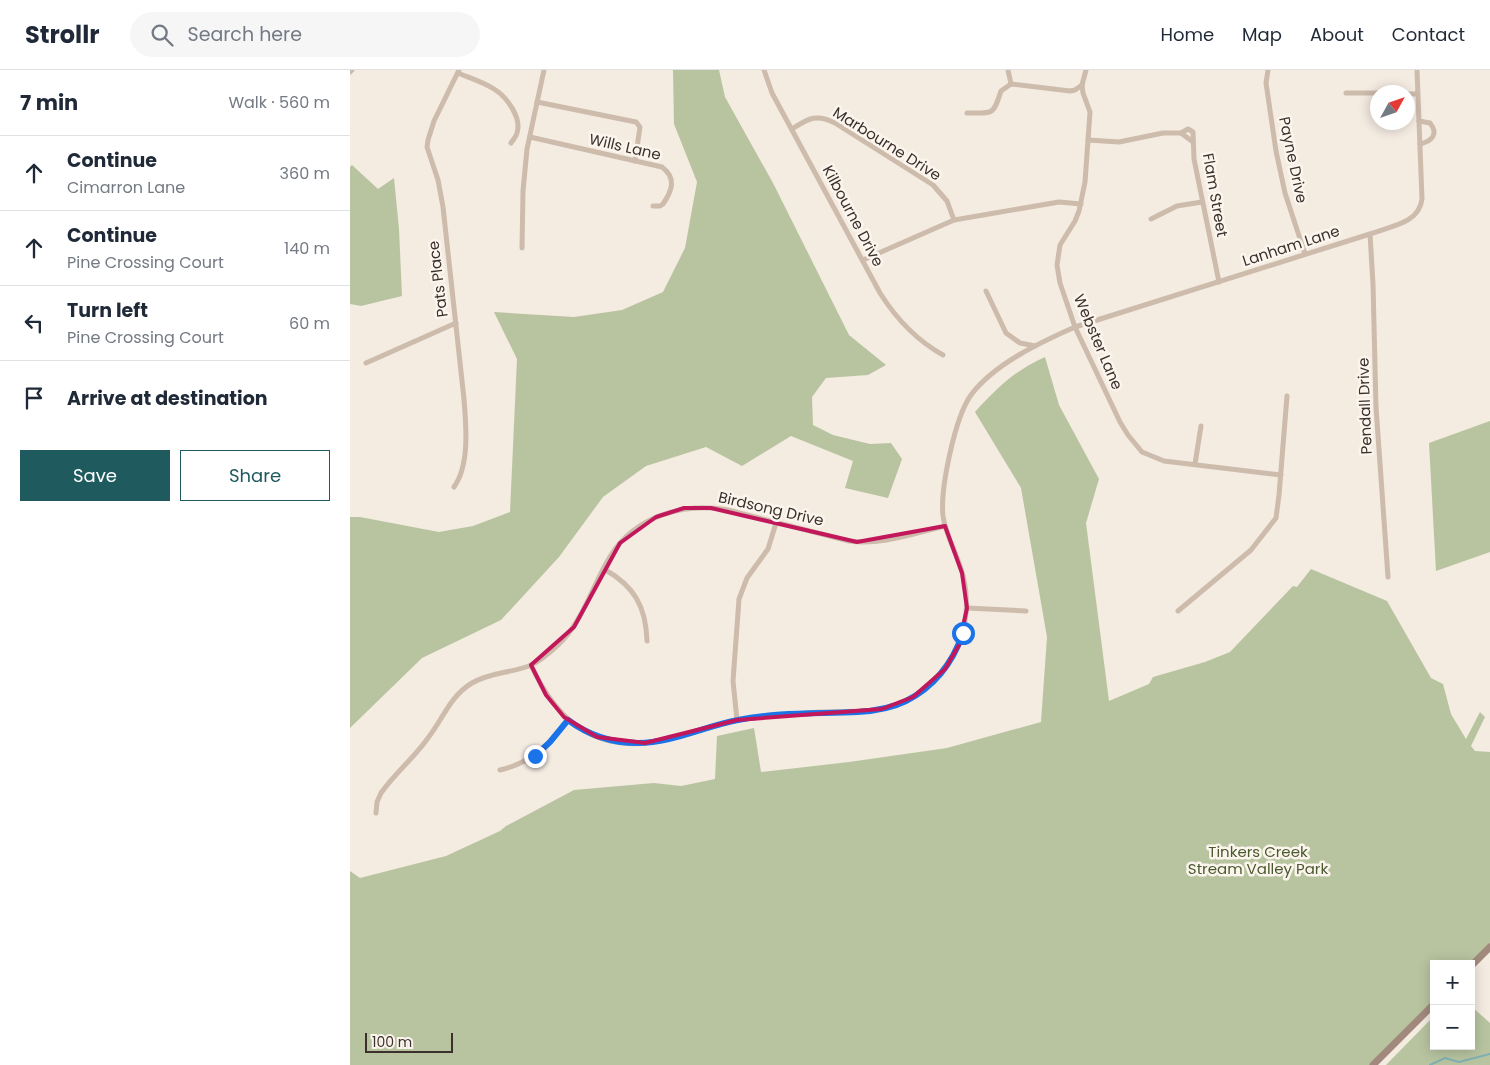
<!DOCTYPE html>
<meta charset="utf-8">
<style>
body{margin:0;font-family:Poppins,sans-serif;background:#f6f6f7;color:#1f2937}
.controls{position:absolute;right:15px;bottom:15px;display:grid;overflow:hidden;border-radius:0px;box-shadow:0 2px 12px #0003}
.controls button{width:45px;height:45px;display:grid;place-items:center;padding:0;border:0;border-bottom:1px solid #e0e1e3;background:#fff;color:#1f2937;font:25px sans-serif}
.compass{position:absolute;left:1020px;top:15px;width:45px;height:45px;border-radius:50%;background:#fff;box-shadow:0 2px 12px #0003;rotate:50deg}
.scale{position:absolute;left:15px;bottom:12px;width:88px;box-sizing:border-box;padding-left:5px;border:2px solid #3b302b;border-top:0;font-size:14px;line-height:18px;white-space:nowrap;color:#3b302b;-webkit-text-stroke:4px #fbf5ee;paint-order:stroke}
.stop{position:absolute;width:15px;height:15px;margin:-11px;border:4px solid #1a73e8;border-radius:50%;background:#fff}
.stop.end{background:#1a73e8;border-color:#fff;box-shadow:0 1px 5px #0008}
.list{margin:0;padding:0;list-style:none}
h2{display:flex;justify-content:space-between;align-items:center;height:65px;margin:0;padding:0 20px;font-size:21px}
h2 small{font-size:16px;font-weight:400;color:#747a83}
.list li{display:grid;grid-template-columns:32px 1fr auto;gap:15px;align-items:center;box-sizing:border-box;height:75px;padding:0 20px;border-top:1px solid #e0e1e3}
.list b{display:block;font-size:19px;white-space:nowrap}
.list p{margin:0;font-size:16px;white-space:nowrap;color:#747a83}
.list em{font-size:16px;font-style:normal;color:#747a83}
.actions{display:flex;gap:10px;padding:15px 20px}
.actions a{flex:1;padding:11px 0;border:1px solid #1f5a5e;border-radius:0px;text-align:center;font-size:18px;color:#1f5a5e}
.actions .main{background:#1f5a5e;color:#fff}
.icon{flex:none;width:28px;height:28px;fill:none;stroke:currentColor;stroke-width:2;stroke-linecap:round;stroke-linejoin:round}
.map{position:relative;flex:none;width:1140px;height:995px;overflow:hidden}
header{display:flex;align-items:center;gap:30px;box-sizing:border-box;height:70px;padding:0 25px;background:#fff;border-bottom:1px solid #e0e1e3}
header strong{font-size:24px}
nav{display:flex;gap:28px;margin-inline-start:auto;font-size:18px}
.search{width:350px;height:45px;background:#f6f6f7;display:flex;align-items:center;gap:12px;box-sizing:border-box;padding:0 18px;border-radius:28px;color:#747a83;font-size:19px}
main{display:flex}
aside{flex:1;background:#fff}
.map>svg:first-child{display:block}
.green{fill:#b8c4a0}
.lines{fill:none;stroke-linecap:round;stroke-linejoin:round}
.stream{stroke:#7fb0b2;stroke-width:2}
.minor{stroke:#cdbbac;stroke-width:5}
.secondary{stroke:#a18a7d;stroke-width:7}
.route{stroke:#1a73e8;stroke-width:6}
.marked{fill:none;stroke:#c2185b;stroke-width:4;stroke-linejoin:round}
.labels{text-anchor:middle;stroke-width:5;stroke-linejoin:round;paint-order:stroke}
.street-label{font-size:15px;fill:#3b302b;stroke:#fbf5ee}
.park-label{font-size:15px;fill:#4a5a2e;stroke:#fbf5ee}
</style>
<header>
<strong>Strollr</strong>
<div class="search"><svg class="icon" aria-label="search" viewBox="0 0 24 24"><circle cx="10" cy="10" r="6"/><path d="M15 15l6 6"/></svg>Search here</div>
<nav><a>Home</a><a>Map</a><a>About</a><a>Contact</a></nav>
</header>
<main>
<aside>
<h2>7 min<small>Walk · 560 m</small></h2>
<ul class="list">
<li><svg class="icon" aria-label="ahead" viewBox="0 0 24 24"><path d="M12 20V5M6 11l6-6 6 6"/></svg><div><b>Continue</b><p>Cimarron Lane</p></div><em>360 m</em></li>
<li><svg class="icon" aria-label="ahead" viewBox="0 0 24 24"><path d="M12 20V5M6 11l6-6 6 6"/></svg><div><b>Continue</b><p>Pine Crossing Court</p></div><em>140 m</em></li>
<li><svg class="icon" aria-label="left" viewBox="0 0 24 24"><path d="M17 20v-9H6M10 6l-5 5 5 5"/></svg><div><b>Turn left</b><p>Pine Crossing Court</p></div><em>60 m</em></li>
<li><svg class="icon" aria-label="arrive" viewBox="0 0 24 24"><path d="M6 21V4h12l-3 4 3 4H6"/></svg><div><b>Arrive at destination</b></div></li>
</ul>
<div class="actions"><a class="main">Save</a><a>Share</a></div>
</aside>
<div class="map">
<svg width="1140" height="995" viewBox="0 0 1140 995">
<rect width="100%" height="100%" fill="#f4ebe1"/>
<g class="green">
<polygon points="323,0 369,0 375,27 423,113 499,265 536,295 518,305 476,308 462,327 463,355 483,365 520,374 541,373 552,389 538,428 495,418 503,391 441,366 392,396 356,377 296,396 253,427 209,487 151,550 72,588 0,658 0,447 10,447 89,462 123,456 160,442 167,289 144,242 224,247 272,240 313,222 335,178 347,112 324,54"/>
<polygon points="2,95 28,119 44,108 49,159 52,226 11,236 0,234 0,97"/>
<path d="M695 287 709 335 749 409 736 453 759 631 799 614 803 607 855 592 880 582 943 516 947 517 961 499 1037 531 1081 608 1093 614 1101 644 1116 669 1130 642 1135 647 1121 676 1125 681 1140 682V875L1121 894H1084V932L1021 995H0V801L10 808 96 786 150 761 156 756 224 720 304 713 331 716 365 709 367 666 404 658 411 702 499 692 597 678 691 652 697 567 671 418 625 342C649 316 663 302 695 287Z"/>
<polygon points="1140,351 1140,482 1086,501 1079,373"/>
<polygon points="1121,936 1140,953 1140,995 1036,995 1084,946 1084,976 1121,976"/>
</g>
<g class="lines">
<polyline class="stream" points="1080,995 1095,988 1109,992 1140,984"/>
<g class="minor">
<path d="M414 0 422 23 530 223C547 250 566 270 593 285"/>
<polyline points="658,0 661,14"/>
<polyline points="736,0 732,15 733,23 740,42 735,112 729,141 725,151 710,175 707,195 710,213 725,257 770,352 778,365 792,382 814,391 931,405"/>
<polyline points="918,0 916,13 926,81 935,123 955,184"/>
<polyline points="0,2 2,0"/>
<path d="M108 3C120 8 133 12 144 19 157 27 172 48 167 63 166 67 163 70 161 73"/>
<polyline points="996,23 1028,23"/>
<polyline points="1058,24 1067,24"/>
<polyline points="187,32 286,52 290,57 285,91"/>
<path d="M617 43C643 43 643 46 651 21L661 14 720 21 725 20 732 15"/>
<path d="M1069 51 1080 53C1089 64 1082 71 1070 74"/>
<path d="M442 59C458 49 466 43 485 53L583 115 597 131 604 150"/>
<polyline points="831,63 838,59 843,62 844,89 869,212"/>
<path d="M180 67 312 97C327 108 322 121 313 134L310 136H303"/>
<polyline points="738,70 769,72 813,63 831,63 843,72"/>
<polyline points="801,149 827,136 852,132"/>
<polyline points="1020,164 1023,214 1026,337 1038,507"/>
<polyline points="172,178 173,121 177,79 194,0"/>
<polyline points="513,190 604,150 709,132 731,134"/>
<polyline points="636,221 656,263 670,273 685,276"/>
<polyline points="16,293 106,253"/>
<polyline points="845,394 851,356"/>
<path d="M104 417C120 395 116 355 114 329L93 137 88 110 77 77 78 70 84 51 109 0"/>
<path d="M254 499C284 516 296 536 297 571"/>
<polyline points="617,538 676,541"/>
<polyline points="828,541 901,480 926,448 929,425 937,326"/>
<path d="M181 595C203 643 237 679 295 673 326 670 357 657 387 650 415 646 442 644 470 642 497 641 524 643 549 634 559 631 567 625 575 618 607 591 623 552 614 510 610 488 596 468 593 446 590 419 605 347 621 325 644 294 691 272 725 257L1020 164C1040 156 1069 154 1072 129L1067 0"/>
<polyline points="387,650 383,611 389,529 397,508 418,479 426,453"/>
<path d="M150 700C183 692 197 676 218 650"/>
<path d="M26 743 27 732 31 723C45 703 64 688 78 668 93 649 100 626 122 613 139 603 158 603 176 597 188 593 198 584 207 576 234 551 242 515 261 485 286 446 334 432 378 440L499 471C530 476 565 463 595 456"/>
</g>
<g class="secondary">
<polyline points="1121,896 1140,877"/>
<polyline points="1023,995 1084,934"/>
</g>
</g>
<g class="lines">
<path class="route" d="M185 686 200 672 218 650C238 665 262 673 288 673 322 673 355 656 388 650 427 642 468 644 508 642 524 641 542 638 556 631 584 617 603 592 613 563"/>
</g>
<path class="marked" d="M334 438H361L507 472 595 456 612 503 617 538 609 575 595 599 563 627 532 639 387 650 295 673 247 667 214 647 196 625 181 595 224 557 270 473 306 447Z"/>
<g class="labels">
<g class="street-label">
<text transform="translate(537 74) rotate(32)" y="5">Marbourne Drive</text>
<text transform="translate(275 77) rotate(13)" y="5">Wills Lane</text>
<text transform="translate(943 90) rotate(78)" y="5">Payne Drive</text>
<text transform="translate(865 125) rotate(80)" y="5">Flam Street</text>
<text transform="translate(503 146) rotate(62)" y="5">Kilbourne Drive</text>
<text transform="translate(941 176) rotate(-18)" y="5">Lanham Lane</text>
<text transform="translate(88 209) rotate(-97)" y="5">Pats Place</text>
<text transform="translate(748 272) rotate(67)" y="5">Webster Lane</text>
<text transform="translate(1015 336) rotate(-92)" y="5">Pendall Drive</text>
<text transform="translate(421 439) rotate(13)" y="5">Birdsong Drive</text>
</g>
<g class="park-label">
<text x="908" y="787">Tinkers Creek<tspan x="908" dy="17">Stream Valley Park</tspan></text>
</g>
</g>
</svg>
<div class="controls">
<button>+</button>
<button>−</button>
</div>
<svg class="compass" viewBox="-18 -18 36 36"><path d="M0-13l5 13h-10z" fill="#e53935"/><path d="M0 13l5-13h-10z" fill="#747a83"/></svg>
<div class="scale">100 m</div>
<div class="stop" style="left:613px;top:563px"></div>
<div class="stop end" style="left:185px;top:686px"></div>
</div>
</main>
